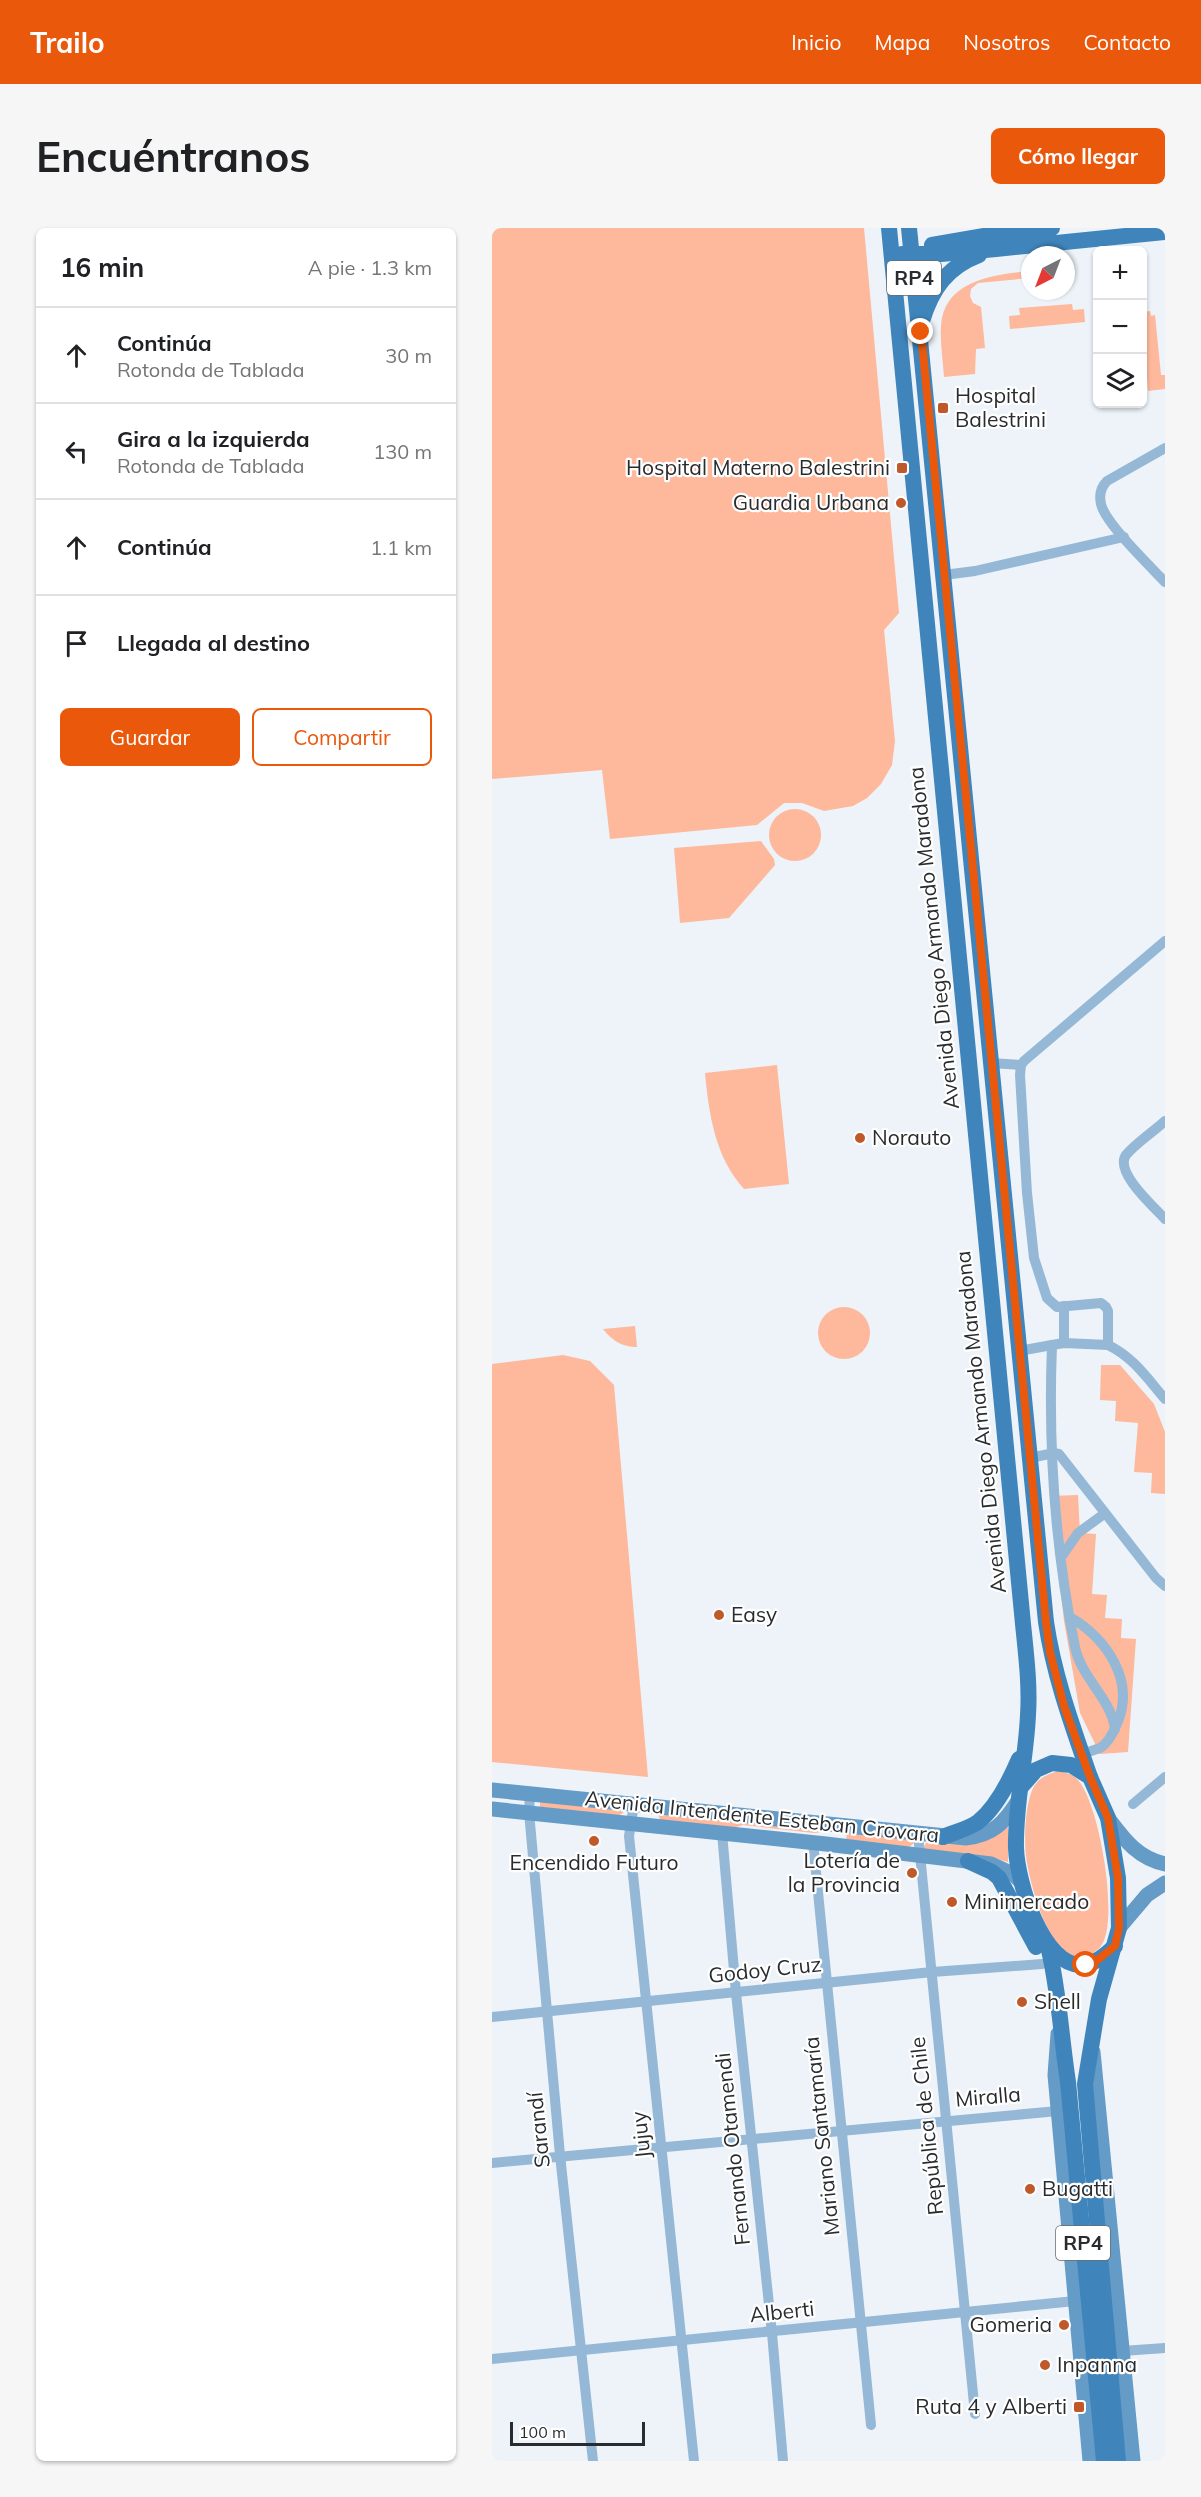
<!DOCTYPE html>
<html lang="es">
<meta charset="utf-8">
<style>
body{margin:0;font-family:Mulish,sans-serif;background:#f6f6f6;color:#202124}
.controls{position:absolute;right:18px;top:18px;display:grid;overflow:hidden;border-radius:9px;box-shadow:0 2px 4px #0004}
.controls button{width:54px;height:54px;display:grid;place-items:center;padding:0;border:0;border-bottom:2px solid #e0e0e0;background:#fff;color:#202124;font:30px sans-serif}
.compass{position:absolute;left:529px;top:18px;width:54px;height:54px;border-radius:50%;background:#fff;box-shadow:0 2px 4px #0004;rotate:222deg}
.scale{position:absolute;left:18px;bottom:15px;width:135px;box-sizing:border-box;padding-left:6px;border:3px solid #292c2e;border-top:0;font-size:16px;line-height:21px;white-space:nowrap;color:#292c2e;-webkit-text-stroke:4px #fff;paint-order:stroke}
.stop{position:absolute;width:18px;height:18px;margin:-14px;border:4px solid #ea580c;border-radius:50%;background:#fff}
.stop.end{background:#ea580c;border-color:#fff;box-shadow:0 2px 6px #0008}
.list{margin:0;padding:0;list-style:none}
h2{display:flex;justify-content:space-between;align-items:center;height:78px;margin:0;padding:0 24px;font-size:26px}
h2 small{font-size:20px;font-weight:400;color:#757577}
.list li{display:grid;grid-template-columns:39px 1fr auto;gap:18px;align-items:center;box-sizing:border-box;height:96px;padding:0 24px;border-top:2px solid #e0e0e0}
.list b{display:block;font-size:22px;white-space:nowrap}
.list p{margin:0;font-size:20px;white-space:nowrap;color:#757577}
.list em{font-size:20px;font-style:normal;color:#757577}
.actions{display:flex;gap:12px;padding:18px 24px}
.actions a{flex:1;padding:14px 0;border:2px solid #ea580c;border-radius:9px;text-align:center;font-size:21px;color:#ea580c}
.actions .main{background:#ea580c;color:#fff}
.icon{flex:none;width:33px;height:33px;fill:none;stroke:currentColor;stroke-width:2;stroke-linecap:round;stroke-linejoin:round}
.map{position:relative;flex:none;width:673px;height:2233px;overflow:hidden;border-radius:9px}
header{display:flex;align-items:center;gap:36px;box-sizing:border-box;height:84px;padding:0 30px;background:#ea580c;color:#fff}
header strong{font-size:28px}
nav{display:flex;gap:33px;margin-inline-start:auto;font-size:21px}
.intro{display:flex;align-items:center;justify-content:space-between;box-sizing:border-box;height:144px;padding:0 36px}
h1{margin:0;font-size:42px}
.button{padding:15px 27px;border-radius:9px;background:#ea580c;color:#fff;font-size:21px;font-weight:700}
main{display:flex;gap:36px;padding:0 36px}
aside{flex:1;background:#fff;border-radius:9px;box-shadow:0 2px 4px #0004}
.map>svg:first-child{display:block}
.green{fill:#feb89b}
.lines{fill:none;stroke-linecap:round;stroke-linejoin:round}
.street{stroke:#95b8d6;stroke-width:10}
.secondary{stroke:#659bc7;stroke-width:15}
.primary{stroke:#3f85bb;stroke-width:16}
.route{stroke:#ea580c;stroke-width:8}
.poi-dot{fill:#bf5929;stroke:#fff;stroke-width:2}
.labels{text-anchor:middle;stroke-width:4.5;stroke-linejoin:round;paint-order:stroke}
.shield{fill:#fff;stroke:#696b6d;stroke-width:1.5}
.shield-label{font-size:20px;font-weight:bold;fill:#292c2e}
.poi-label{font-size:21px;fill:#292c2e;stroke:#fff;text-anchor:start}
.street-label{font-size:21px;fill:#292c2e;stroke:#fff}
</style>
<header>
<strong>Trailo</strong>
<nav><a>Inicio</a><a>Mapa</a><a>Nosotros</a><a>Contacto</a></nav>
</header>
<div class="intro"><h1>Encuéntranos</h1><a class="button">Cómo llegar</a></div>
<main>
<aside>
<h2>16 min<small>A pie · 1.3 km</small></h2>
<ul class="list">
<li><svg class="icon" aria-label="ahead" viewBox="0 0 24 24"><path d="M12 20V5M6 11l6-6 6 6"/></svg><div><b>Continúa</b><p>Rotonda de Tablada</p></div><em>30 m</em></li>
<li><svg class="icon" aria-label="left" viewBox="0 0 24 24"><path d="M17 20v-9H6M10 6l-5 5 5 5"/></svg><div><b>Gira a la izquierda</b><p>Rotonda de Tablada</p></div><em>130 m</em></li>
<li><svg class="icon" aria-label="ahead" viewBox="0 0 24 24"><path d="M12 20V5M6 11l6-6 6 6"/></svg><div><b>Continúa</b></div><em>1.1 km</em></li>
<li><svg class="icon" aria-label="arrive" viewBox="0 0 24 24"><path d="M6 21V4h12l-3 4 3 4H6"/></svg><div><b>Llegada al destino</b></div></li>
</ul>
<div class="actions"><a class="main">Guardar</a><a>Compartir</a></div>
</aside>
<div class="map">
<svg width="673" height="2233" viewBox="0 0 673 2233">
<rect width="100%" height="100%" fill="#edf3f8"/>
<g class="green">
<polygon points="0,0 372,0 407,385 392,402 403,513 400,537 389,556 375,570 361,578 332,583 310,575 292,575 265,597 118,611 110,542 0,551"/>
<path d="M538 43V50L486 55 479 61 478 68 481 75 489 79 493 120 484 121 483 146 452 149C451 133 448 115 449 98 452 52 502 47 538 43Z"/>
<polygon points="580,76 581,82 592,81 593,94 518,101 517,88 528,87 527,80"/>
<polygon points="658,83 659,88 663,87 669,147 673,147 673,161 656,163 655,149 651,149 651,143 650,84"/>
<circle cx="303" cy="607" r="26"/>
<polygon points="269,613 282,631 283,637 237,690 188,695 182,620"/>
<path d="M285 837 297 956 252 961C223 929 217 887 213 845Z"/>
<circle cx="352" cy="1105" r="26"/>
<path d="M143 1098 145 1119C129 1119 120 1112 111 1101Z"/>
<polygon points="71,1127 98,1133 122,1157 156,1549 0,1534 0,1136"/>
<polygon points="609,1137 628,1137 662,1176 673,1204 673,1266 659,1265 660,1245 642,1244 646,1195 623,1193 624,1173 608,1172"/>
<polygon points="586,1267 588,1305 604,1306 600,1366 615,1367 613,1390 630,1391 629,1410 644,1411 636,1524 608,1526 588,1485 572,1393 558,1268"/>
<path d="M566 1543C573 1544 581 1546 586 1552 607 1575 628 1692 609 1718 605 1724 596 1728 590 1729 557 1734 537 1652 534 1628 532 1612 533 1571 543 1557 548 1549 557 1546 566 1543Z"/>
<polygon points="48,1572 130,1581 132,1584 125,1589 48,1579"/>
<polygon points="166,1586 329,1602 330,1604 322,1605 251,1597 238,1601 168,1592"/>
<polygon points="516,1598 516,1634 497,1629 433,1621 432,1619 436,1612"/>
<polygon points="355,1605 420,1611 422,1615 416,1620 354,1612"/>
</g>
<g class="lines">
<g class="street">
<path d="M673 220 615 253C609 259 607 267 609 276 613 295 658 338 673 354"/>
<polyline points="452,347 483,343 632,309"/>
<polyline points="499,835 529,837"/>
<path d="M673 893C661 904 644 915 634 927 622 944 662 979 673 991"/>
<polyline points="572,1078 572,1115"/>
<path d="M616 1117C641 1129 655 1150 673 1171"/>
<polyline points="527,1123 560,1117"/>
<polyline points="538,1230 562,1225 567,1226 664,1350 673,1358"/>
<polyline points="570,1328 586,1305 612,1286"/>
<path d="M578 1389C615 1411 645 1454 624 1498 621 1505 615 1516 608 1520 602 1522 596 1524 590 1526"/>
<path d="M623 1501C619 1470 589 1450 583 1419 563 1320 556 1218 560 1117L572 1115 616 1117V1083L614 1079 609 1075 565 1079 555 1070 542 1030 535 965 528 847 529 837 532 833 673 713"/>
<polyline points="38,1566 37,1584 68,1927 101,2233"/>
<polyline points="142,1576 137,1608 202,2233"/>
<polyline points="641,1576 673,1549"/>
<polyline points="230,1605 244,1765 280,2105 291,2233"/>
<polyline points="426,1606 483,2186"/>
<polyline points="321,1614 379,2197"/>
<polyline points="0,1789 440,1744 550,1736"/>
<polyline points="0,1935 566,1883"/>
<polyline points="630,2123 673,2120"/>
<polyline points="0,2131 583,2073"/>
</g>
<g class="secondary">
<path d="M0 1562 474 1610C501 1607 512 1595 526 1573"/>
<polyline points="0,1581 334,1616 499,1636 521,1646 530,1655"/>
<path d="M616 1590C632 1611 645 1630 673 1636"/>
<polyline points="627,1700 655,1667 673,1655"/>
<polyline points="566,1806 563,1847 598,2233"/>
<polyline points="601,1824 641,2233"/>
</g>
<g class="primary">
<path d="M397 0 531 1396C534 1426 538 1457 536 1487 534 1532 523 1575 524 1620 525 1652 550 1741 592 1737 605 1735 614 1726 623 1718"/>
<path d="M417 0 554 1394C562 1448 580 1497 598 1549"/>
<polyline points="440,17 503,6 560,0"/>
<polyline points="410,26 449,26 504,21 673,4"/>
<path d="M430 93C440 61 455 39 487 27"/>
<polyline points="529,1559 544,1542 560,1535 579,1537 598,1549 616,1590 626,1650 627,1700 607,1771 593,1856 626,2233"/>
<path d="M451 1609C463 1604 476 1601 486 1594 505 1579 518 1552 527 1531"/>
<polyline points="476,1633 500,1644 507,1650 544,1719"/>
<path d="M556 1718C567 1762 569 1809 576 1854L612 2233"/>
</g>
</g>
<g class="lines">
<polyline class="route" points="429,104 554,1394 558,1424 572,1478 598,1549 616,1590 626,1650 627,1700 623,1718 603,1734 594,1737"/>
</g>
<g class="poi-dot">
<rect x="445" y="174" width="12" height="12" rx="3"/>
<rect x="404" y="234" width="12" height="12" rx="3"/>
<circle cx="409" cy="275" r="6"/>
<circle cx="368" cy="910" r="6"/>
<circle cx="227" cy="1387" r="6"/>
<circle cx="102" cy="1613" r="6"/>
<circle cx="420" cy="1645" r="6"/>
<circle cx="460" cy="1674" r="6"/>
<circle cx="530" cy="1774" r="6"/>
<circle cx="538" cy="1961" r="6"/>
<circle cx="572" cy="2097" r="6"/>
<circle cx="553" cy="2137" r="6"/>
<rect x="581" y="2173" width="12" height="12" rx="3"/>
</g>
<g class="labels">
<g class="shield">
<rect x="395" y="33" width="54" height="34" rx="4.5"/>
<rect x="564" y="1998" width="54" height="34" rx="4.5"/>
</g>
<g class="shield-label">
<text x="422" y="57">RP4</text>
<text x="591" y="2022">RP4</text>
</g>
<g class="poi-label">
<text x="463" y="175">Hospital<tspan x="463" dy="24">Balestrini</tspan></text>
<text x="398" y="247" text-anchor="end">Hospital Materno Balestrini</text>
<text x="397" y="282" text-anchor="end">Guardia Urbana</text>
<text x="380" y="917">Norauto</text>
<text x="239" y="1394">Easy</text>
<text x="408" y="1640" text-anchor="end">Lotería de<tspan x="408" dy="24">la Provincia</tspan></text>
<text x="102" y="1642" text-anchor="middle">Encendido Futuro</text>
<text x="472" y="1681">Minimercado</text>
<text x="542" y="1781">Shell</text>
<text x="550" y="1968">Bugatti</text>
<text x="560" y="2104" text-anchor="end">Gomeria</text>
<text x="565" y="2144">Inpanna</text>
<text x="575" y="2186" text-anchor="end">Ruta 4 y Alberti</text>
</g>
<g class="street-label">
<text transform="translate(442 710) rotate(-96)" y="7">Avenida Diego Armando Maradona</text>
<text transform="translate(489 1194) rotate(-96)" y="7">Avenida Diego Armando Maradona</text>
<text transform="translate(270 1589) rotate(6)" y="7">Avenida Intendente Esteban Crovara</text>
<text transform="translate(273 1742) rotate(-6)" y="7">Godoy Cruz</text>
<text transform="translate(496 1869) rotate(-5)" y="7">Miralla</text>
<text transform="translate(435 1898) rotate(-96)" y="7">República de Chile</text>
<text transform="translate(47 1902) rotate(-96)" y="7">Sarandí</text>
<text transform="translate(149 1907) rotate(-96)" y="7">Jujuy</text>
<text transform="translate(330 1908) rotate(-96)" y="7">Mariano Santamaría</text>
<text transform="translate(241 1921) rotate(-96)" y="7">Fernando Otamendi</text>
<text transform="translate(290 2084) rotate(-6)" y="7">Alberti</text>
</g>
</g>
</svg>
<div class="controls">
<button>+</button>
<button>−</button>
<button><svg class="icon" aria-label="layers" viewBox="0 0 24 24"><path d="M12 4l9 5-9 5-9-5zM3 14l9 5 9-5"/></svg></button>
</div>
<svg class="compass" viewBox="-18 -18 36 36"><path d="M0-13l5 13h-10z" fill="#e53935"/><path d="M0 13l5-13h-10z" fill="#757577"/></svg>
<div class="scale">100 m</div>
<div class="stop" style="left:594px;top:1737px"></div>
<div class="stop end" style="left:429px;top:104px"></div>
</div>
</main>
